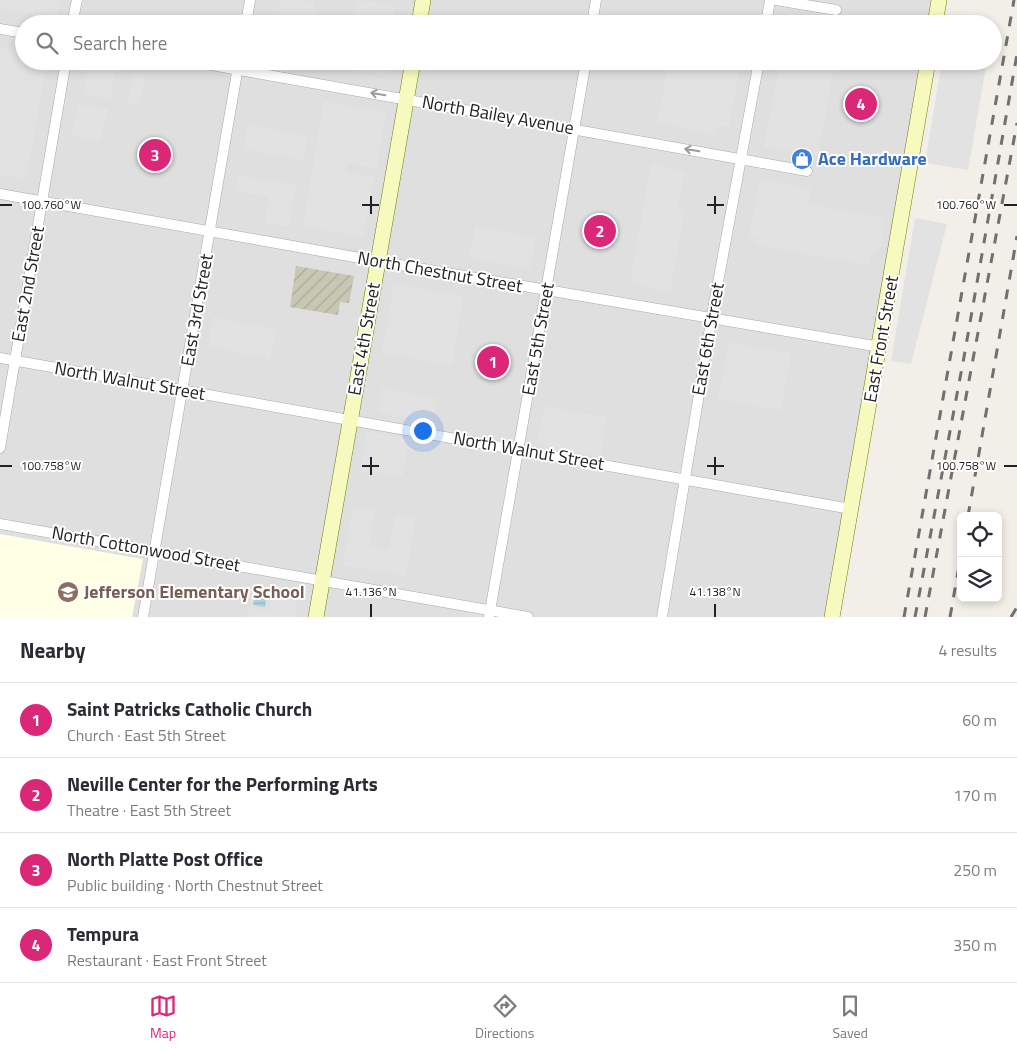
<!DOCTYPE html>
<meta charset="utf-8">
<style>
body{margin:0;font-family:"Titillium Web",sans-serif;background:#f7f7f7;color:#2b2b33}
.controls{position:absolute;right:15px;bottom:15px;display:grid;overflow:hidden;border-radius:8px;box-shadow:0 2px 8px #0003}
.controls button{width:45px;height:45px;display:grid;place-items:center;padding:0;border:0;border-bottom:1px solid #e1e1e2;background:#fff;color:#2b2b33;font:25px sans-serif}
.you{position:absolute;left:422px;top:430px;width:18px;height:18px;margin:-12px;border:4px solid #fff;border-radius:50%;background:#1a73e8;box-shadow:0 0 0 8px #1a73e833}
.badge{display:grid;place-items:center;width:32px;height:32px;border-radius:50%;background:#db2777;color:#fff;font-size:16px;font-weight:700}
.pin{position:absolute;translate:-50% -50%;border:2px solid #fff;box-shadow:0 1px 5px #0006}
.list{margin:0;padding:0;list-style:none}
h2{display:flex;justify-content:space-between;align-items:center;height:65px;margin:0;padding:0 20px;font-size:21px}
h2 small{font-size:16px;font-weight:400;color:#7c7c81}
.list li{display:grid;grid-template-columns:32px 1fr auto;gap:15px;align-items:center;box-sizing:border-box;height:75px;padding:0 20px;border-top:1px solid #e1e1e2}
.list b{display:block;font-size:19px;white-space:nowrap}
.list p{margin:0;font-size:16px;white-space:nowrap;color:#7c7c81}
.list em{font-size:16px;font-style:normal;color:#7c7c81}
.icon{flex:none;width:28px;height:28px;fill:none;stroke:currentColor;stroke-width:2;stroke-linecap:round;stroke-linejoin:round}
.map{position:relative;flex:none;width:1017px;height:617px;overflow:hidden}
.search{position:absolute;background:#fff;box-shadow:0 2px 8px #0003;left:15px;right:15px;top:15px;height:55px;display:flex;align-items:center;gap:12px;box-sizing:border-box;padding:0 18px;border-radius:28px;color:#7c7c81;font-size:19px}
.sheet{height:365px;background:#fff}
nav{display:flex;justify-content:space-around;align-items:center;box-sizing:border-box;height:70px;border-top:1px solid #e1e1e2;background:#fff;font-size:14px;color:#7c7c81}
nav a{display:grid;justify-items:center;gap:2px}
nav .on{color:#db2777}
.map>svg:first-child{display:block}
.residential{fill:#e0dfdf}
.education{fill:#ffffe5}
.construction{fill:url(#construction-furrows)}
.parking{fill:#e2e2e2}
.water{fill:url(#water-rules)}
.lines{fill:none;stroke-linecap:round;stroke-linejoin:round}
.street-casing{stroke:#a9a9a9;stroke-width:11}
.secondary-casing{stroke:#707d05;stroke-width:16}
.street{stroke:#fff;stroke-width:10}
.secondary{stroke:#f7fabf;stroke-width:15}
.rail{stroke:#707070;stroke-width:3;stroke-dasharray:10 10;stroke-linecap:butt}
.oneway{stroke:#9c9c9c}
.ticks{fill:none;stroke:#222;stroke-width:2}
.labels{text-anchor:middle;stroke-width:4;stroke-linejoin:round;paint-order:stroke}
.street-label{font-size:18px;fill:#222;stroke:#fff}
.shop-label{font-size:18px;font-weight:bold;fill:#366cbe;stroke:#fff;text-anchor:start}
.education-label{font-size:18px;font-weight:bold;fill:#785e54;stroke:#fff;text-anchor:start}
.ticks-label{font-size:12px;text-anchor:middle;fill:#222;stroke:#fff;stroke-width:4;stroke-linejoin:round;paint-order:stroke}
</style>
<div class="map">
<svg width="1017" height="617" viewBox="0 0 1017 617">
<defs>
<pattern id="construction-furrows" width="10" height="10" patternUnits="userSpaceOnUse" patternTransform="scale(1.25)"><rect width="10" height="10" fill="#c7c7b4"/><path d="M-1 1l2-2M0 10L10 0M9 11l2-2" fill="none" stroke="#abab9a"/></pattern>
<pattern id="water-rules" width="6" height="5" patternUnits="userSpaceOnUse" patternTransform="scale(1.25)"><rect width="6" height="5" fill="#aad3df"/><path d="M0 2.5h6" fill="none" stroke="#92b5bf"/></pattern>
</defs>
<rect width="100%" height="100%" fill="#f2efe9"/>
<polygon class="residential" points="0,0 943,0 939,24 24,24 24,61 932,61 838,617 0,617"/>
<polygon class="education" points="0,534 143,559 132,617 0,617"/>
<polygon class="construction" points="296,266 354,276 349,303 340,302 338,315 290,307"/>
<g class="parking">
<polygon points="0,0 60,0 57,19 0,9"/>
<polygon points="281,0 300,0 315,3 314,8 316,15 325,24 270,24 271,17 278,18"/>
<polygon points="357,0 396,6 392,24 346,24 346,22 353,23"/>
<polygon points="0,47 24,52 24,61 47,61 26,179 0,175"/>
<polygon points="339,61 394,61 393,68 385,67 384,75 338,67"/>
<polygon points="669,61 741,61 729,127 718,125 715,135 657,123"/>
<polygon points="780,61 835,61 818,156 764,147"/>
<polygon points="942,61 987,61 968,170 925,163"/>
<polygon points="89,64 115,69 110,99 84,94"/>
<polygon points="133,72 145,74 139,105 128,102"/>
<polygon points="324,101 386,112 377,168 347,163 346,172 375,177 363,237 303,226"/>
<polygon points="78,104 108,109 101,141 72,136"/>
<polygon points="248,124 307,136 303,161 244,149"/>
<polygon points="651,163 684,171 678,207 685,208 670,292 630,283"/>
<polygon points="238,175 296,185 289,227 265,223 269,197 235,191"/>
<polygon points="760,179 811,188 808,204 886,218 881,247 870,257 868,265 755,245 756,238 749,237"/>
<polygon points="915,218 947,224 911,364 891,361"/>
<polygon points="475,226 536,237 530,269 469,259"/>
<polygon points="394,283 463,296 452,366 382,353"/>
<polygon points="213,317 276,329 270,359 208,347"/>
<polygon points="729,342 791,353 781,410 718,399"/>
<polygon points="382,388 437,398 432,422 378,412"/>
<polygon points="545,406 607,417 600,456 537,444"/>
<polygon points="367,432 429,442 427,453 407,450 402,477 360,470"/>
<polygon points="353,506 375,510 369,545 389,549 396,514 416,517 406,576 343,565"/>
<polygon points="273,592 298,596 295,617 246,617 248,607 269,611"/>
</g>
<polygon class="water" points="259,593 267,594 265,607 253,605 254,600 258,600"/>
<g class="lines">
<g class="street-casing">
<g id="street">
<polyline points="776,0 836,10"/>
<polyline points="72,24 77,0"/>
<polyline points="246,24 250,0"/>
<polyline points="592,24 596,0"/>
<polyline points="766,24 770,0"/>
<polyline points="0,29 24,33"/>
<polyline points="189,61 807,171"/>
<polyline points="0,194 377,261 880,347"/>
<polyline points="0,358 851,509"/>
<polyline points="0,448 66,61"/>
<polyline points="0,524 528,617"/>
<polyline points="143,617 239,61"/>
<polyline points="489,617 586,61"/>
<polyline points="662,617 714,304 759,61"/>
</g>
</g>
<g class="secondary-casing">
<g id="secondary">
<polyline points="419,24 423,0"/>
<polyline points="935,24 939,0"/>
<polyline points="316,617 413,61"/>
<polyline points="832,617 928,61"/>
</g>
</g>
<use href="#street" class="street"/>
<use href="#secondary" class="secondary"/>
<g class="rail">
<polyline points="968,516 1017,236"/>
<polyline points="904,617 1014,0"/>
<polyline points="915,617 964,357 1017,54"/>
<polyline points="925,617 1017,123"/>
<polyline points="950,617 961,555"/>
<polyline points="1011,617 1017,607"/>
</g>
</g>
<defs><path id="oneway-shaft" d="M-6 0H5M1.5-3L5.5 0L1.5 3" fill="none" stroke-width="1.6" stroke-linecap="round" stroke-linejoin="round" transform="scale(1.25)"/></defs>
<g class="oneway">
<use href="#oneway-shaft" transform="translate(378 94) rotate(-170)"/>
<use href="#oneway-shaft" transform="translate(692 150) rotate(-170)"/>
</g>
<path class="ticks" d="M371 196V214M715 196V214M0 205H12M362 205H379M707 205H724M1004 205H1017M371 457V475M715 457V475M0 466H12M362 466H379M707 466H724M1004 466H1017M371 604V617M715 604V617"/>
<defs>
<g id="shop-disc" transform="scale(1.125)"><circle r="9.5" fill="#3f7fe0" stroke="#fff"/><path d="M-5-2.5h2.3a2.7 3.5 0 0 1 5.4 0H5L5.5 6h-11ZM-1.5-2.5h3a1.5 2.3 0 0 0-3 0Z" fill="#fff"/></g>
<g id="school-disc" transform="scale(1.125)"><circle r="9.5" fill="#8d6e63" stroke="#fff"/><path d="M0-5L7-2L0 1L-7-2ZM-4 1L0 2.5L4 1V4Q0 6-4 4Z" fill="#fff"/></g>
</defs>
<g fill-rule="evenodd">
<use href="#shop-disc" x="802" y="159"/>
<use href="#school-disc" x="68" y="592"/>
</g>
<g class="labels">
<g class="street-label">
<text transform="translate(498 115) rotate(10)" y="6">North Bailey Avenue</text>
<text transform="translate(440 272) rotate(10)" y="6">North Chestnut Street</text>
<text transform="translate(28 284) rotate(-80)" y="6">East 2nd Street</text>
<text transform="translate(197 310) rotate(-80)" y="6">East 3rd Street</text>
<text transform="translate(364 339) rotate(-80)" y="6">East 4th Street</text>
<text transform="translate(538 339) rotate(-80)" y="6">East 5th Street</text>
<text transform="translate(708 339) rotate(-80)" y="6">East 6th Street</text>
<text transform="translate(881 339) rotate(-80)" y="6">East Front Street</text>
<text transform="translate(130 381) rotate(10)" y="6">North Walnut Street</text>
<text transform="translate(529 451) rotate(10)" y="6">North Walnut Street</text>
<text transform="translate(146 549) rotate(10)" y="6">North Cottonwood Street</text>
</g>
<g class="shop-label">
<text x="818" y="165">Ace Hardware</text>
</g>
<g class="education-label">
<text x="84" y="598">Jefferson Elementary School</text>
</g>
</g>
<g class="ticks-label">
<text x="966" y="209">100.760°W</text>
<text x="51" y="209">100.760°W</text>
<text x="966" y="470">100.758°W</text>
<text x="51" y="470">100.758°W</text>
<text x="371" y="596">41.136°N</text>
<text x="715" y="596">41.138°N</text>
</g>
</svg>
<div class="controls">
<button><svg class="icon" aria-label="locate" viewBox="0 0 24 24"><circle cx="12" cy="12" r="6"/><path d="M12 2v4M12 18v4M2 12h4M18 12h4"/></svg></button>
<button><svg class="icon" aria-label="layers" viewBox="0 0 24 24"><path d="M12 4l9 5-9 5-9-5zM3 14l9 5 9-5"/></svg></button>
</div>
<div class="you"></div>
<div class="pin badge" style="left:493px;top:362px">1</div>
<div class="pin badge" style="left:600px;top:231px">2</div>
<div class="pin badge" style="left:155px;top:155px">3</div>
<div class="pin badge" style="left:861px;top:104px">4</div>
<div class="search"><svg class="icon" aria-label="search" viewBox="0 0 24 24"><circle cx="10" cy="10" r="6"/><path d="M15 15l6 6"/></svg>Search here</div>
</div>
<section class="sheet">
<h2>Nearby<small>4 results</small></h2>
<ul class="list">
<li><span class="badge">1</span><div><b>Saint Patricks Catholic Church</b><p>Church · East 5th Street</p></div><em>60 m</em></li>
<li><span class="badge">2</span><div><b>Neville Center for the Performing Arts</b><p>Theatre · East 5th Street</p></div><em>170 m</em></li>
<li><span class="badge">3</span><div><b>North Platte Post Office</b><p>Public building · North Chestnut Street</p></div><em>250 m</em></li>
<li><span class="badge">4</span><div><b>Tempura</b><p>Restaurant · East Front Street</p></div><em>350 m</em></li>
</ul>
</section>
<nav>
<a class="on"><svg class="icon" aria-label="map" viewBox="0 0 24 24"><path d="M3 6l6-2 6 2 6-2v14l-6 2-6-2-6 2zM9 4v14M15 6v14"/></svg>Map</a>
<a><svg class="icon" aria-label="directions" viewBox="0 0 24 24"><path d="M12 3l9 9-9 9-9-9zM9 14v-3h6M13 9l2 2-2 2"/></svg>Directions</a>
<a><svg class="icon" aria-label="saved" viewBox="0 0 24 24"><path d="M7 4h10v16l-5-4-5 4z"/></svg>Saved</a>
</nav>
